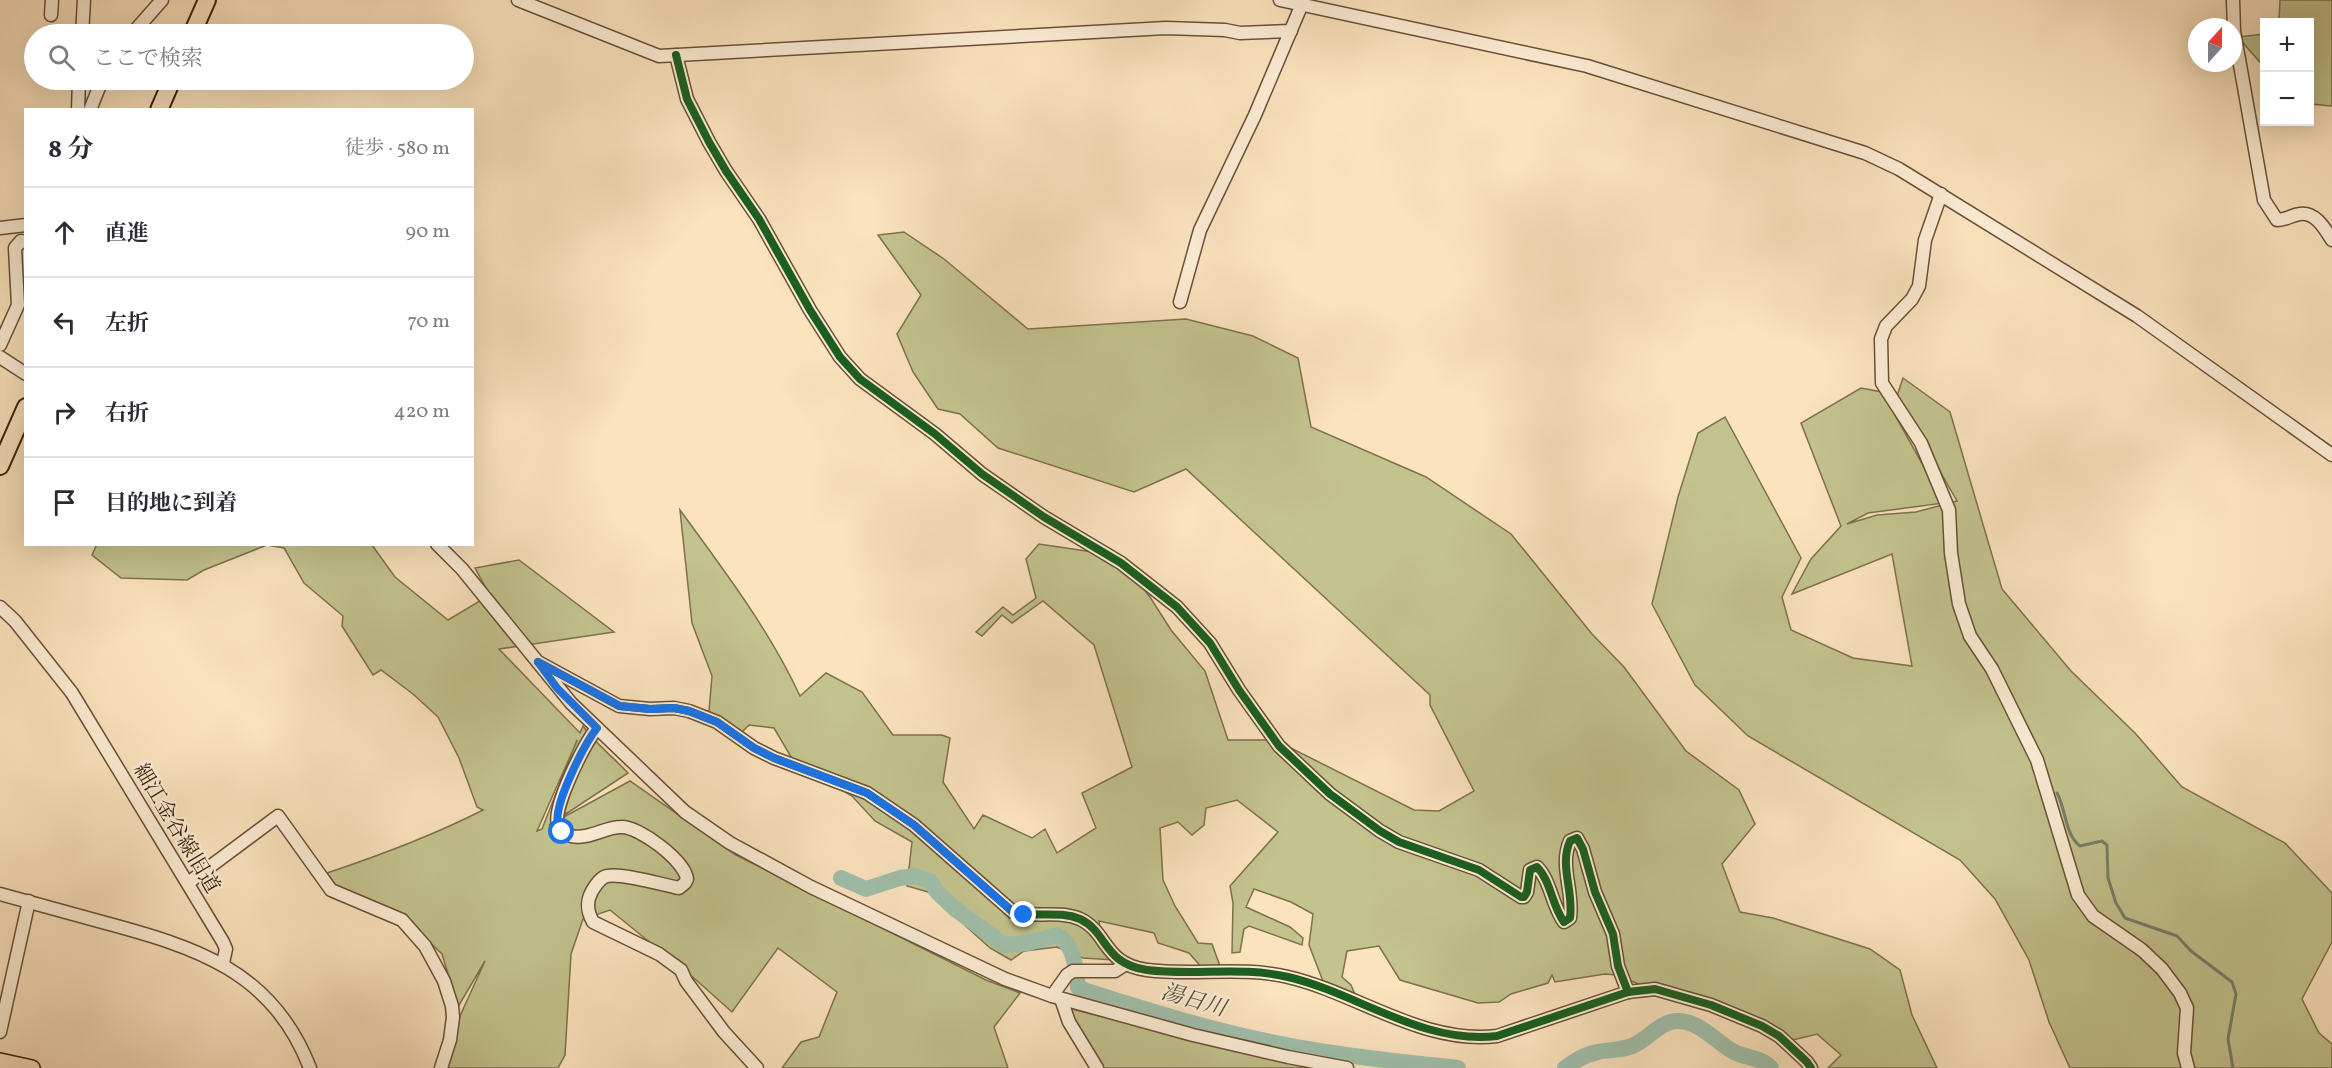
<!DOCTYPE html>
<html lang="ja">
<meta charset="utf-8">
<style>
body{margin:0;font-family:Vollkorn,"Noto Serif JP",serif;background:#f2f2f3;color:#2b2b33}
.controls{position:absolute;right:18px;top:18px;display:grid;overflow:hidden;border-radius:0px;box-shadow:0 6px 24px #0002}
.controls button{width:54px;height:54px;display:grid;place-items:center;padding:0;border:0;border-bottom:2px solid #e1e1e2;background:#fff;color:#2b2b33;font:30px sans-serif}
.compass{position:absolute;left:2188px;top:18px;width:54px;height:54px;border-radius:50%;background:#fff;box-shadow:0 6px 24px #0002;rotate:21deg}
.stop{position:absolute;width:18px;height:18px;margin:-14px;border:4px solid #1a73e8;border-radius:50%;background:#fff}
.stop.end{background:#1a73e8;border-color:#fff;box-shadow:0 2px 6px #0008}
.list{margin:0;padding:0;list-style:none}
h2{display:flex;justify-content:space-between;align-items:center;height:78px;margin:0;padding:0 24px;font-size:26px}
h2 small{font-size:20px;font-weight:400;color:#7c7c81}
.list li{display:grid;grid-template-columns:39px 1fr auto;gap:18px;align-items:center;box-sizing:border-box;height:90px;padding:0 24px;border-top:2px solid #e1e1e2}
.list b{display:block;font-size:22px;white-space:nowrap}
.list em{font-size:20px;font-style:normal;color:#7c7c81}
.icon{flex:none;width:33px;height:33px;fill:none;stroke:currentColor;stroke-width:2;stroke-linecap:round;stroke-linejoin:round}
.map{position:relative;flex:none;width:2332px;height:1068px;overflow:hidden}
.search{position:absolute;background:#fff;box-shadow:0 6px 24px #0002;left:24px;top:24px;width:450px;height:66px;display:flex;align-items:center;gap:15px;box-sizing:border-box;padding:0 21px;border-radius:33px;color:#7c7c81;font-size:22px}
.panel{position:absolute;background:#fff;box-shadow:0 6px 24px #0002;left:24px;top:108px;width:450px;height:438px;border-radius:0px}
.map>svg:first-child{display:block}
.green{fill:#c3c38e;stroke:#7e714c;stroke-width:1.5;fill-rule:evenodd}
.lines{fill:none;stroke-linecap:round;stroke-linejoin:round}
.stream{stroke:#777f6b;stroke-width:3}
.river{stroke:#a0bfab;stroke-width:16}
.minor-casing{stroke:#6a5038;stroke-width:15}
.major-casing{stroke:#3a1f0b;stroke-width:18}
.highway-casing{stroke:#3a1f0b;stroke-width:20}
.minor{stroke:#fcedd5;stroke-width:12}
.major{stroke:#fbe3be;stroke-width:15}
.highway{stroke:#fbe3be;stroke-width:16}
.cycleway-casing{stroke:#fcedd5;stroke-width:11}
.cycleway{stroke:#1b5e20;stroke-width:8}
.route{stroke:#1a73e8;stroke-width:8}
.labels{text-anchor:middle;stroke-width:4.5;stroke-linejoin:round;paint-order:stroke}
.street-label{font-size:21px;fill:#3a1f0b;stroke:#fcedd5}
.water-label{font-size:22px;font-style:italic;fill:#594f3b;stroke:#fcedd5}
</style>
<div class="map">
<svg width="2332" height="1068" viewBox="0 0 2332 1068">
<rect width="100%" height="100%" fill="#fbe3be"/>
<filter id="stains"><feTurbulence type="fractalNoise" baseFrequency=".00333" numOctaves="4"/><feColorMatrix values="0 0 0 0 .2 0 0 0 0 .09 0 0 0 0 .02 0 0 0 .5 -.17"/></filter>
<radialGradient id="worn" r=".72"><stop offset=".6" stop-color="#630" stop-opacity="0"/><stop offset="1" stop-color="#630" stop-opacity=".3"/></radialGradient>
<g class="green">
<polygon points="2280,0 2332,0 2332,106 2310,104 2310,22 2279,22"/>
<polygon points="2264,34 2264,67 2238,37"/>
<path d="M904 232 944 259 1028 329 1186 319 1253 336 1298 358 1311 427 1426 477 1511 534 1592 634 1624 667 1686 751 1739 790 1755 824 1722 864 1740 912 1773 918 1870 949 1900 970 1912 1015 1937 1068H1828L1841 1055 1817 1034 1789 1041 1720 1005 1648 988 1617 975 1605 974 1555 982 1552 975 1548 983 1511 994 1499 1002 1478 1003 1400 980 1379 946 1347 951 1342 977 1351 985 1356 997 1324 984 1309 945 1313 914 1291 902 1254 889 1246 907 1290 927 1303 938 1302 945 1249 926 1244 929 1240 952 1232 953 1233 903 1230 886 1278 832 1237 800 1206 808 1204 825 1192 835 1178 822 1160 828 1163 880 1175 906 1198 943 1212 944 1220 966 1203 969 1189 953 1158 943 1154 933 1099 921 1103 948 1113 960 1083 958 1057 947 1024 951 1011 960 990 948 928 892 907 886 912 842 875 821 852 796 794 762 774 728 749 725 741 733 709 711 712 676 692 623 680 510C723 569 769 629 800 696L826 673 862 692 893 735H942L950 738 943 782 974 829 983 815 1032 838 1045 829 1057 853 1096 828 1082 793 1132 767 1094 645 1043 601 1012 623 1002 615 982 636 976 632 1003 607 1013 615 1036 598 1026 559 1039 544 1093 552 1132 574 1150 597 1171 630 1205 671 1228 740H1275L1414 810 1439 811 1474 791 1430 705V695L1186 469 1134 492 998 448 960 414 938 409 913 372 897 334 921 295 878 235Z"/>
<polygon points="1903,378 1950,412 2002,589 2071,671 2135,733 2182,787 2285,843 2332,893 2332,942 2302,999 2319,1033 2332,1044 2332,1068 2070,1068 2049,1022 2029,960 1995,899 1960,860 1748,736 1695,685 1652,604 1678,497 1698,433 1725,417 1801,558 1782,597 1791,630 1853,658 1912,666 1892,554 1792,594 1811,559 1841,526 1801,423 1861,388 1882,392 1944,503 1868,513 1847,524 1877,515 1916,512 1957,501 1897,396"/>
<path d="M97 544 372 545 395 577 448 620 480 601 488 592 475 568 519 560 614 632 499 649 580 733 583 726C592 740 616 760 628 773L549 825 630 781 736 855 986 980 1020 993 994 1027 1008 1068H782L801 1042 819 1037 837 992 778 948 732 1012 695 979 610 910 583 919 571 954 565 1055 558 1068H445L460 1016 485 961 458 1007 442 954 407 921 338 889 327 873C381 855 432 836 483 810L477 807 459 758 438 717 413 694 381 670 373 675 342 626 343 616 304 583 284 548 267 545 204 570 187 580 121 578 92 555ZM577 740 542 829 537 831 577 741Z"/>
<polygon points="1068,1008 1261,1056 1321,1068 1095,1068"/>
</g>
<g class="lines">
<path class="stream" d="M2057 793C2066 809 2065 835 2080 846L2102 841 2107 845 2108 878 2116 903 2125 918 2177 936 2191 951 2232 982 2236 994 2228 1039 2233 1068"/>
<g class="river">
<path d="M841 878 866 889 900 878 915 876 930 881 938 893 954 908 1004 945 1028 943 1057 935C1076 947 1075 967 1078 987L1086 991C1132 1005 1177 1020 1223 1031 1300 1051 1379 1060 1458 1068"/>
<path d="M1565 1068C1575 1061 1585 1054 1598 1052 1611 1049 1626 1051 1638 1043 1650 1036 1662 1021 1678 1021 1700 1021 1716 1042 1734 1052 1746 1058 1761 1057 1771 1068"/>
</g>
<g class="minor-casing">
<g id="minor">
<polyline points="518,0 659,56 1166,28 1225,30 1240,33 1291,31"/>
<polyline points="1280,0 1587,66 1865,153 1899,169 2137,316 2332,455"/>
<path d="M2233 0 2234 31 2264 200 2277 220C2286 220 2292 215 2300 214 2316 212 2325 229 2332 240"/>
<polyline points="51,15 52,0"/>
<polyline points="82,34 84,0"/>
<polyline points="132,34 162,0"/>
<path d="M676 55 687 99 709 142 726 171 759 219 810 310 840 357 860 379 935 434 982 474 1044 517 1121 563 1177 607 1210 643 1239 690 1279 746 1330 794 1380 831 1399 842 1479 870 1521 897H1524L1527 892 1530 870 1537 867C1551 881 1552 906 1564 922L1570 918C1574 891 1559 866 1570 841L1577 838 1583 849 1595 892 1613 934 1618 966 1628 992"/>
<polyline points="78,110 79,80"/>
<polyline points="90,110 102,80"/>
<polyline points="1941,194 1925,240 1919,286 1912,299 1886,326 1881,339 1882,383 1921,443 1949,510 1951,553 1959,604 1970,636 1992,669 2037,760 2078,895 2093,916 2142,950 2162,969 2180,993 2187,1008 2184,1053 2188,1068"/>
<polyline points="0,228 26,225"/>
<polyline points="1180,302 1200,230 1255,115 1302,4"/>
<polyline points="0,345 18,305 15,248 21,241 26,242"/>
<polyline points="0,357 26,374"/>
<polyline points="437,544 462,569 571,703 685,812 730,843 811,887 1005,979 1052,996 1193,1035 1288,1057 1347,1068"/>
<polyline points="0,607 15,621 72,693 223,942 226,949 223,963"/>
<path d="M538 662 619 706 650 709 674 708 689 711 717 722 754 748 774 758 867 793 914 825 1013 912C1034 918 1059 910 1080 919 1108 932 1103 964 1147 970 1193 976 1242 966 1288 977 1357 993 1423 1045 1497 1036L1628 992 1655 989 1711 1005 1762 1026 1779 1036 1807 1062 1811 1068"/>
<path d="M597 728C585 743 552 807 558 825 560 831 565 834 571 836 588 840 605 827 621 827 639 826 685 861 687 879L685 883 679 888C663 885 617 871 604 877 599 880 595 886 592 891 586 902 587 911 593 922L659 954 681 970 686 981 724 1032 757 1068"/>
<polyline points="188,883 278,816 331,890 402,920 425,946 444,981 452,1006 453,1017 450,1040 441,1068"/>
<path d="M0 894C34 903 68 913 102 922 195 947 272 970 310 1068"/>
<polyline points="1052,996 1067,975 1073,971 1115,971 1126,964"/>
<polyline points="1061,999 1069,1022 1097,1068"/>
<polyline points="0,1032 29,901"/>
</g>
</g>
<g class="major-casing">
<polyline id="major" points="0,1061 32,1068"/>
</g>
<g class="highway-casing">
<g id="highway">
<polyline points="192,34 207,0"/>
<polyline points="159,110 172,80"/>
<polyline points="0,466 26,407"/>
</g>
</g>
<use href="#minor" class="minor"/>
<use href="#major" class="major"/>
<use href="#highway" class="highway"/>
<g class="cycleway-casing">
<g id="cycleway">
<path d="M676 55 687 99 709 142 726 171 759 219 810 310 840 357 860 379 935 434 982 474 1044 517 1121 563 1177 607 1210 643 1239 690 1279 746 1330 794 1380 831 1399 842 1479 870 1521 897H1524L1527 892 1530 870 1537 867C1551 881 1552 906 1564 922L1570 918C1574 891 1559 866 1570 841L1577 838 1583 849 1595 892 1613 934 1618 966 1628 992"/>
<path d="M538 662 619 706 650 709 674 708 689 711 717 722 754 748 774 758 867 793 914 825 1013 912C1034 918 1059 910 1080 919 1108 932 1103 964 1147 970 1193 976 1242 966 1288 977 1357 993 1423 1045 1497 1036L1628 992 1655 989 1711 1005 1762 1026 1779 1036 1807 1062 1811 1068"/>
</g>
</g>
<use href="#cycleway" class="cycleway"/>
</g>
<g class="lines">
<path class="route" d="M562 832C562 831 558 825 558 824 553 805 585 743 597 728L557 688 538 662 620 706 650 709 674 708 689 711 717 722 754 748 774 758 867 793 914 825 1013 912 1024 915"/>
</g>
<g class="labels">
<g class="street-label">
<text transform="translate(177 828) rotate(59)" y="7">細江金谷線旧道</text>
</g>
<g class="water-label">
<text transform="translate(1194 999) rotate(16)" y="8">湯日川</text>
</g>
</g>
<rect width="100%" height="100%" filter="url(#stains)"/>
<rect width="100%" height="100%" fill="url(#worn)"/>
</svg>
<div class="controls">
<button>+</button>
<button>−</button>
</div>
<svg class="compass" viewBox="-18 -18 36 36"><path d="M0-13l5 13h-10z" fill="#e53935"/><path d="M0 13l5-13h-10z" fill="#7c7c81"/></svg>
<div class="stop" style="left:562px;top:832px"></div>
<div class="stop end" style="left:1024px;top:915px"></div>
<div class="search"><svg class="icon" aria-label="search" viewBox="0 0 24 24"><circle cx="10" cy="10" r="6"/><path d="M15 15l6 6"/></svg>ここで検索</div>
<section class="panel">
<h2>8 分<small>徒歩 · 580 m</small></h2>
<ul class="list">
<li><svg class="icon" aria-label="ahead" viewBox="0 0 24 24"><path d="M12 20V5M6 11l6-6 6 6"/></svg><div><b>直進</b></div><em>90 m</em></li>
<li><svg class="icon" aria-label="left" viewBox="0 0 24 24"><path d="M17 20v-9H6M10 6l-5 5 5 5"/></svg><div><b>左折</b></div><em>70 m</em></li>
<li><svg class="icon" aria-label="right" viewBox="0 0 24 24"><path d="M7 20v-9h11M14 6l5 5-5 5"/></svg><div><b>右折</b></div><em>420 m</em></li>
<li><svg class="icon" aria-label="arrive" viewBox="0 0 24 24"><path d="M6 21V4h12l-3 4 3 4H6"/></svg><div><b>目的地に到着</b></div></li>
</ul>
</section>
</div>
